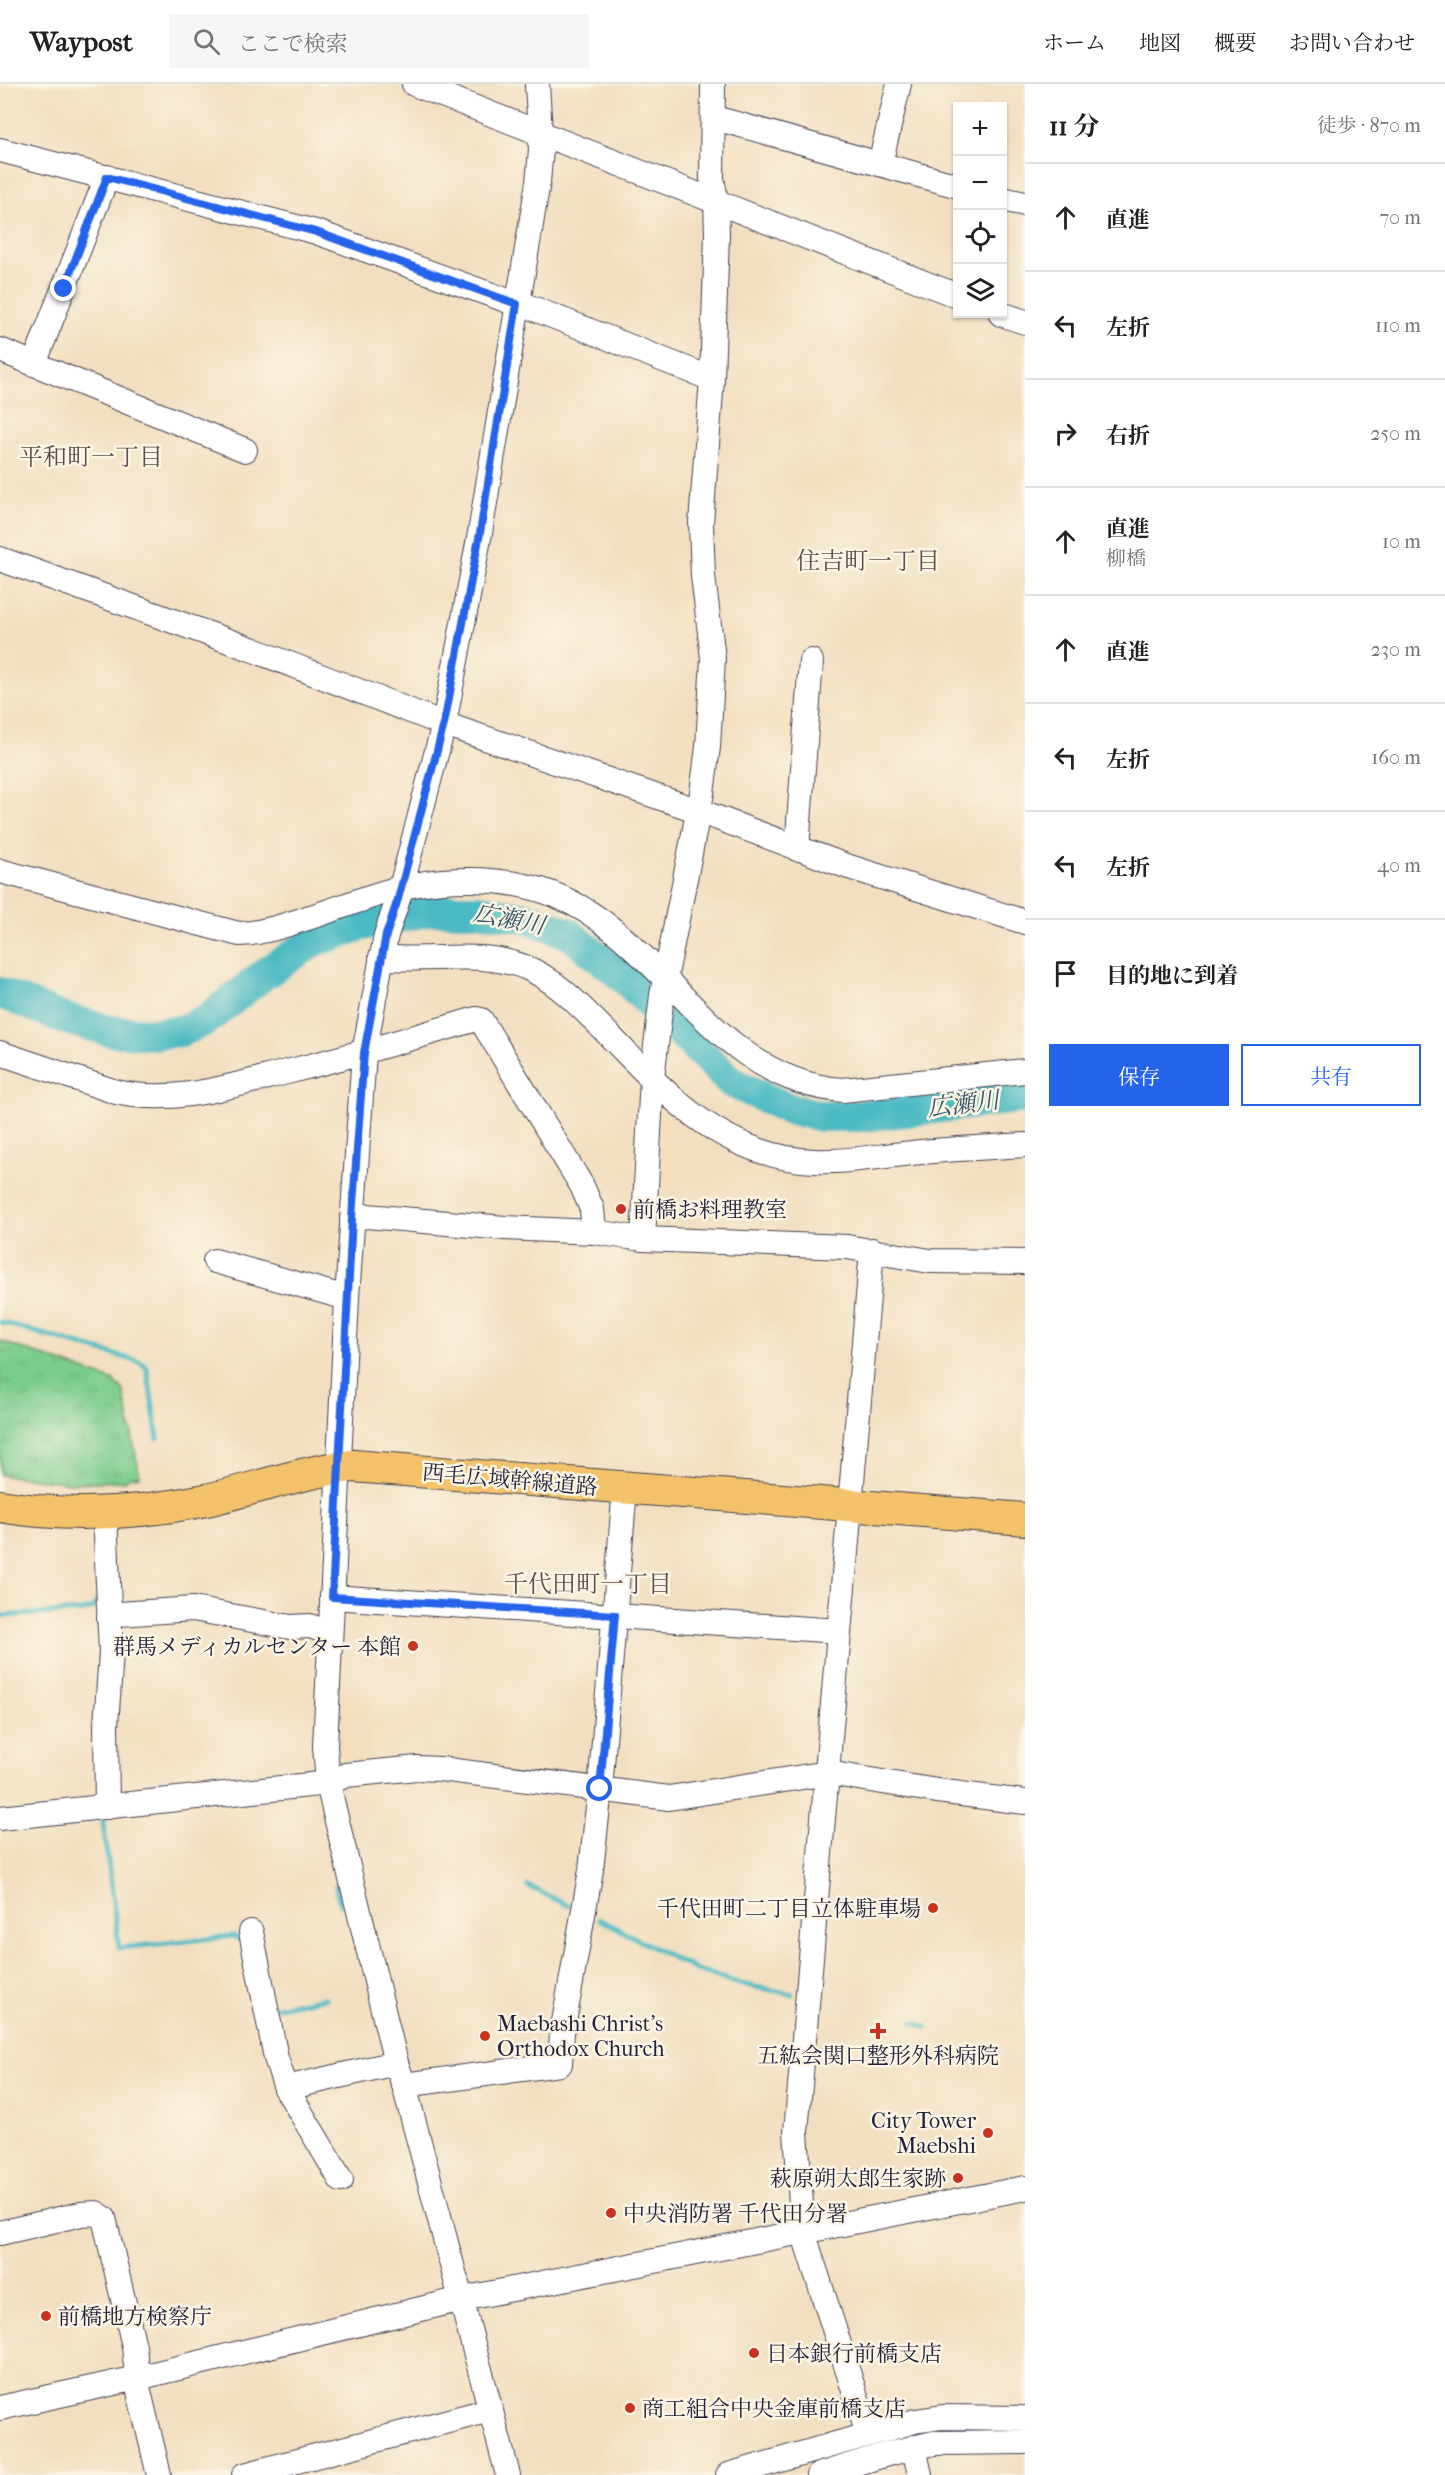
<!DOCTYPE html>
<html lang="ja">
<meta charset="utf-8">
<style>
body{margin:0;font-family:"IM FELL French Canon","Noto Serif JP",serif;background:#f6f6f6;color:#202124}
.controls{position:absolute;right:18px;top:18px;display:grid;overflow:hidden;border-radius:0px;box-shadow:0 2px 4px #0004}
.controls button{width:54px;height:54px;display:grid;place-items:center;padding:0;border:0;border-bottom:2px solid #e0e0e0;background:#fff;color:#202124;font:30px sans-serif}
.stop{position:absolute;width:18px;height:18px;margin:-14px;border:4px solid #2563eb;border-radius:50%;background:#fff}
.stop.end{background:#2563eb;border-color:#fff;box-shadow:0 2px 6px #0008}
.list{margin:0;padding:0;list-style:none}
h2{display:flex;justify-content:space-between;align-items:center;height:78px;margin:0;padding:0 24px;font-size:26px}
h2 small{font-size:20px;font-weight:400;color:#757577}
.list li{display:grid;grid-template-columns:39px 1fr auto;gap:18px;align-items:center;box-sizing:border-box;height:108px;padding:0 24px;border-top:2px solid #e0e0e0}
.list b{display:block;font-size:22px;white-space:nowrap}
.list p{margin:0;font-size:20px;white-space:nowrap;color:#757577}
.list em{font-size:20px;font-style:normal;color:#757577}
.actions{display:flex;gap:12px;padding:18px 24px}
.actions a{flex:1;padding:14px 0;border:2px solid #2563eb;border-radius:0px;text-align:center;font-size:21px;color:#2563eb}
.actions .main{background:#2563eb;color:#fff}
.icon{flex:none;width:33px;height:33px;fill:none;stroke:currentColor;stroke-width:2;stroke-linecap:round;stroke-linejoin:round}
.map{position:relative;flex:none;width:1025px;height:2391px;overflow:hidden}
header{display:flex;align-items:center;gap:36px;box-sizing:border-box;height:84px;padding:0 30px;background:#fff;border-bottom:2px solid #e0e0e0}
header strong{font-size:28px}
nav{display:flex;gap:33px;margin-inline-start:auto;font-size:21px}
.search{width:420px;height:54px;background:#f6f6f6;display:flex;align-items:center;gap:15px;box-sizing:border-box;padding:0 21px;border-radius:0px;color:#757577;font-size:22px}
main{display:flex}
aside{flex:1;background:#fff}
.map>svg:first-child{display:block}
.park{fill:url(#park-tufts);stroke:#4e7764;stroke-width:1.5}
.lines{fill:none;stroke-linecap:round;stroke-linejoin:round}
.stream{stroke:#4cbac3;stroke-width:5}
.river{stroke:#4cbac3;stroke-width:32}
.minor-casing{stroke:#413e4f;stroke-width:26}
.major-casing{stroke:#413e4f;stroke-width:34}
.minor{stroke:#fff;stroke-width:24}
.major{stroke:#f3c26a;stroke-width:32}
.route{stroke:#2563eb;stroke-width:8}
.poi-dot{fill:#c8321e;stroke:#fcf5e5;stroke-width:2}
.labels{text-anchor:middle;stroke-width:5;stroke-linejoin:round;paint-order:stroke}
.poi-label{font-size:22px;fill:#22223b;stroke:#fcf5e5;text-anchor:start}
.street-label{font-size:22px;fill:#22223b;stroke:#fcf5e5}
.neighbourhood-label{font-size:24px;fill:#5d4d4c;stroke:#fcf5e5}
.water-label{font-size:24px;font-style:italic;fill:#31576b;stroke:#fcf5e5}
</style>
<header>
<strong>Waypost</strong>
<div class="search"><svg class="icon" aria-label="search" viewBox="0 0 24 24"><circle cx="10" cy="10" r="6"/><path d="M15 15l6 6"/></svg>ここで検索</div>
<nav><a>ホーム</a><a>地図</a><a>概要</a><a>お問い合わせ</a></nav>
</header>
<main>
<div class="map">
<svg width="1025" height="2391" viewBox="0 0 1025 2391">
<defs>
<pattern id="park-tufts" width="24" height="20" patternUnits="userSpaceOnUse" patternTransform="scale(1.5)"><rect width="24" height="20" fill="#7acc8e"/><path d="M3 7l-1-3M5 7V3M7 7l1-3M15 17l-1-3M17 17v-4M19 17l1-3" fill="none" stroke="#69af7b"/></pattern>
</defs>
<rect width="100%" height="100%" fill="#fcf5e5"/>
<filter id="ink" filterUnits="userSpaceOnUse"><feTurbulence type="fractalNoise" baseFrequency=".0167" numOctaves="2"/><feDisplacementMap in="SourceGraphic" scale="12" xChannelSelector="R" yChannelSelector="G"/><feConvolveMatrix kernelMatrix="1 2 1 2 8 2 1 2 1" color-interpolation-filters="sRGB"/></filter>
<filter id="wash" filterUnits="userSpaceOnUse"><feTurbulence type="fractalNoise" baseFrequency=".008" numOctaves="4" result="noise"/><feDisplacementMap in="SourceGraphic" scale="24" xChannelSelector="R" yChannelSelector="G"/><feGaussianBlur stdDeviation="1.35" result="paint"/><feColorMatrix in="noise" values="0 0 0 0 0 0 0 0 0 0 0 0 0 0 0 0 0 1.4 0 .05"/><feComposite in="paint" operator="in"/></filter>
<g filter="url(#wash)">
<rect width="100%" height="100%" fill="#f2dfc0"/>
<polygon class="park" points="0,1257 112,1296 123,1305 140,1392 130,1393 125,1397 72,1399 0,1391"/>
<g class="lines">
<g class="stream">
<polyline points="0,1238 140,1278 147,1284 158,1355"/>
<polyline points="0,1532 84,1527 93,1524 100,1513"/>
<polyline points="102,1730 119,1864 234,1852 245,1860"/>
<polyline points="336,1802 340,1821"/>
<polyline points="528,1802 569,1822"/>
<polyline points="599,1835 694,1885 740,1900 792,1910"/>
<polyline points="272,1924 325,1914"/>
<polyline points="913,1938 926,1943"/>
</g>
<polyline class="river" points="0,909 63,934 110,947 151,950 181,947 206,936 266,889 314,857 359,842 430,826 478,826 528,834 568,849 620,890 731,998 789,1025 822,1032 862,1032 1025,1013"/>
</g>
</g>
<g filter="url(#ink)">
<g class="lines">
<g class="minor-casing">
<g id="minor">
<polyline points="414,0 958,212"/>
<polyline points="713,35 726,37 958,102"/>
<polyline points="0,66 316,148 517,220 527,222 712,295"/>
<polyline points="880,80 899,0"/>
<polyline points="1002,115 1025,120"/>
<polyline points="1001,230 1025,238"/>
<polyline points="0,266 245,366"/>
<polyline points="34,280 107,93"/>
<polyline points="0,475 251,565 444,640 699,727 846,782 1025,838"/>
<polyline points="797,765 811,577"/>
<path d="M0 787 239 850C266 849 291 839 317 831 348 821 381 807 413 801 450 794 493 794 530 803 659 834 703 996 843 1006L1025 987"/>
<path d="M381 873C428 879 479 865 525 883 556 896 579 921 603 945 648 991 692 1042 755 1065 808 1085 848 1076 903 1070 943 1065 984 1064 1025 1061"/>
<path d="M0 969 116 1008C174 1021 231 1002 287 988 350 972 413 954 476 935L481 936 582 1102 592 1125 594 1148"/>
<polyline points="352,1134 367,1132 505,1144 594,1148 643,1155 847,1163 930,1177 1025,1178"/>
<polyline points="643,1155 652,995 662,911 702,709 708,663 713,574 703,492 701,439 712,295 717,150 716,116 712,94 713,0"/>
<polyline points="215,1177 347,1214"/>
<polyline points="105,1430 111,1569 106,1641 107,1723"/>
<polyline points="332,1513 839,1547"/>
<polyline points="109,1535 119,1530 193,1525 290,1543 310,1542 330,1549"/>
<polyline points="0,1734 328,1699 346,1691 417,1684 440,1685 669,1714 828,1689 937,1707 1025,1718"/>
<polyline points="251,1848 276,1974 286,2004 341,2096"/>
<polyline points="404,2001 560,1980 562,1949 591,1786 600,1705 625,1404"/>
<polyline points="286,2004 396,1979"/>
<polyline points="0,2149 81,2130 96,2129 104,2134 134,2262 138,2303 159,2391"/>
<polyline points="0,2324 137,2294 462,2215 1025,2104"/>
<polyline points="868,2350 803,2148 796,2048 872,1166"/>
<polyline points="914,2363 920,2391"/>
<polyline points="244,2391 490,2326"/>
<polyline points="508,2391 404,2001 396,1979 334,1725 328,1699 325,1662 347,1214 364,969 386,851 398,815 444,640 480,449 538,98 541,66 537,0"/>
<polyline points="728,2391 915,2337 942,2333 1025,2334"/>
<polyline points="819,2391 887,2370 934,2359 1025,2358"/>
</g>
</g>
<g class="major-casing">
<path id="major" d="M0 1422C69 1434 137 1430 206 1416 255 1405 303 1387 353 1382L1025 1435"/>
</g>
<use href="#minor" class="minor"/>
<use href="#major" class="major"/>
</g>
</g>
<g class="lines" filter="url(#ink)">
<polyline class="route" points="64,205 107,93 316,148 517,220 480,449 444,640 398,815 386,851 364,969 352,1134 332,1513 615,1531 600,1705"/>
</g>
<g class="poi-dot">
<circle cx="621" cy="1125" r="6"/>
<circle cx="413" cy="1562" r="6"/>
<circle cx="933" cy="1824" r="6"/>
<path d="M875 1938h6v6h6v6h-6v6h-6v-6h-6v-6h6z"/>
<circle cx="485" cy="1952" r="6"/>
<circle cx="988" cy="2049" r="6"/>
<circle cx="958" cy="2094" r="6"/>
<circle cx="611" cy="2129" r="6"/>
<circle cx="46" cy="2232" r="6"/>
<circle cx="754" cy="2269" r="6"/>
<circle cx="630" cy="2324" r="6"/>
</g>
<g class="labels">
<g class="poi-label">
<text x="633" y="1133">前橋お料理教室</text>
<text x="401" y="1570" text-anchor="end">群馬メディカルセンター 本館</text>
<text x="921" y="1832" text-anchor="end">千代田町二丁目立体駐車場</text>
<text x="497" y="1947">Maebashi Christ's<tspan x="497" dy="25">Orthodox Church</tspan></text>
<text x="878" y="1979" text-anchor="middle">五紘会関口整形外科病院</text>
<text x="976" y="2044" text-anchor="end">City Tower<tspan x="976" dy="25">Maebshi</tspan></text>
<text x="946" y="2102" text-anchor="end">萩原朔太郎生家跡</text>
<text x="623" y="2137">中央消防署 千代田分署</text>
<text x="58" y="2240">前橋地方検察庁</text>
<text x="766" y="2277">日本銀行前橋支店</text>
<text x="642" y="2332">商工組合中央金庫前橋支店</text>
</g>
<g class="street-label">
<text transform="translate(510 1395) rotate(5)" y="8">西毛広域幹線道路</text>
</g>
<g class="neighbourhood-label">
<text x="91" y="381">平和町一丁目</text>
<text x="868" y="485">住吉町一丁目</text>
<text x="588" y="1508">千代田町一丁目</text>
</g>
<g class="water-label">
<text transform="translate(509 835) rotate(11)" y="8">広瀬川</text>
<text transform="translate(963 1020) rotate(-7)" y="8">広瀬川</text>
</g>
</g>
</svg>
<div class="controls">
<button>+</button>
<button>−</button>
<button><svg class="icon" aria-label="locate" viewBox="0 0 24 24"><circle cx="12" cy="12" r="6"/><path d="M12 2v4M12 18v4M2 12h4M18 12h4"/></svg></button>
<button><svg class="icon" aria-label="layers" viewBox="0 0 24 24"><path d="M12 4l9 5-9 5-9-5zM3 14l9 5 9-5"/></svg></button>
</div>
<div class="stop" style="left:600px;top:1705px"></div>
<div class="stop end" style="left:64px;top:205px"></div>
</div>
<aside>
<h2>11 分<small>徒歩 · 870 m</small></h2>
<ul class="list">
<li><svg class="icon" aria-label="ahead" viewBox="0 0 24 24"><path d="M12 20V5M6 11l6-6 6 6"/></svg><div><b>直進</b></div><em>70 m</em></li>
<li><svg class="icon" aria-label="left" viewBox="0 0 24 24"><path d="M17 20v-9H6M10 6l-5 5 5 5"/></svg><div><b>左折</b></div><em>110 m</em></li>
<li><svg class="icon" aria-label="right" viewBox="0 0 24 24"><path d="M7 20v-9h11M14 6l5 5-5 5"/></svg><div><b>右折</b></div><em>250 m</em></li>
<li><svg class="icon" aria-label="ahead" viewBox="0 0 24 24"><path d="M12 20V5M6 11l6-6 6 6"/></svg><div><b>直進</b><p>柳橋</p></div><em>10 m</em></li>
<li><svg class="icon" aria-label="ahead" viewBox="0 0 24 24"><path d="M12 20V5M6 11l6-6 6 6"/></svg><div><b>直進</b></div><em>230 m</em></li>
<li><svg class="icon" aria-label="left" viewBox="0 0 24 24"><path d="M17 20v-9H6M10 6l-5 5 5 5"/></svg><div><b>左折</b></div><em>160 m</em></li>
<li><svg class="icon" aria-label="left" viewBox="0 0 24 24"><path d="M17 20v-9H6M10 6l-5 5 5 5"/></svg><div><b>左折</b></div><em>40 m</em></li>
<li><svg class="icon" aria-label="arrive" viewBox="0 0 24 24"><path d="M6 21V4h12l-3 4 3 4H6"/></svg><div><b>目的地に到着</b></div></li>
</ul>
<div class="actions"><a class="main">保存</a><a>共有</a></div>
</aside>
</main>
